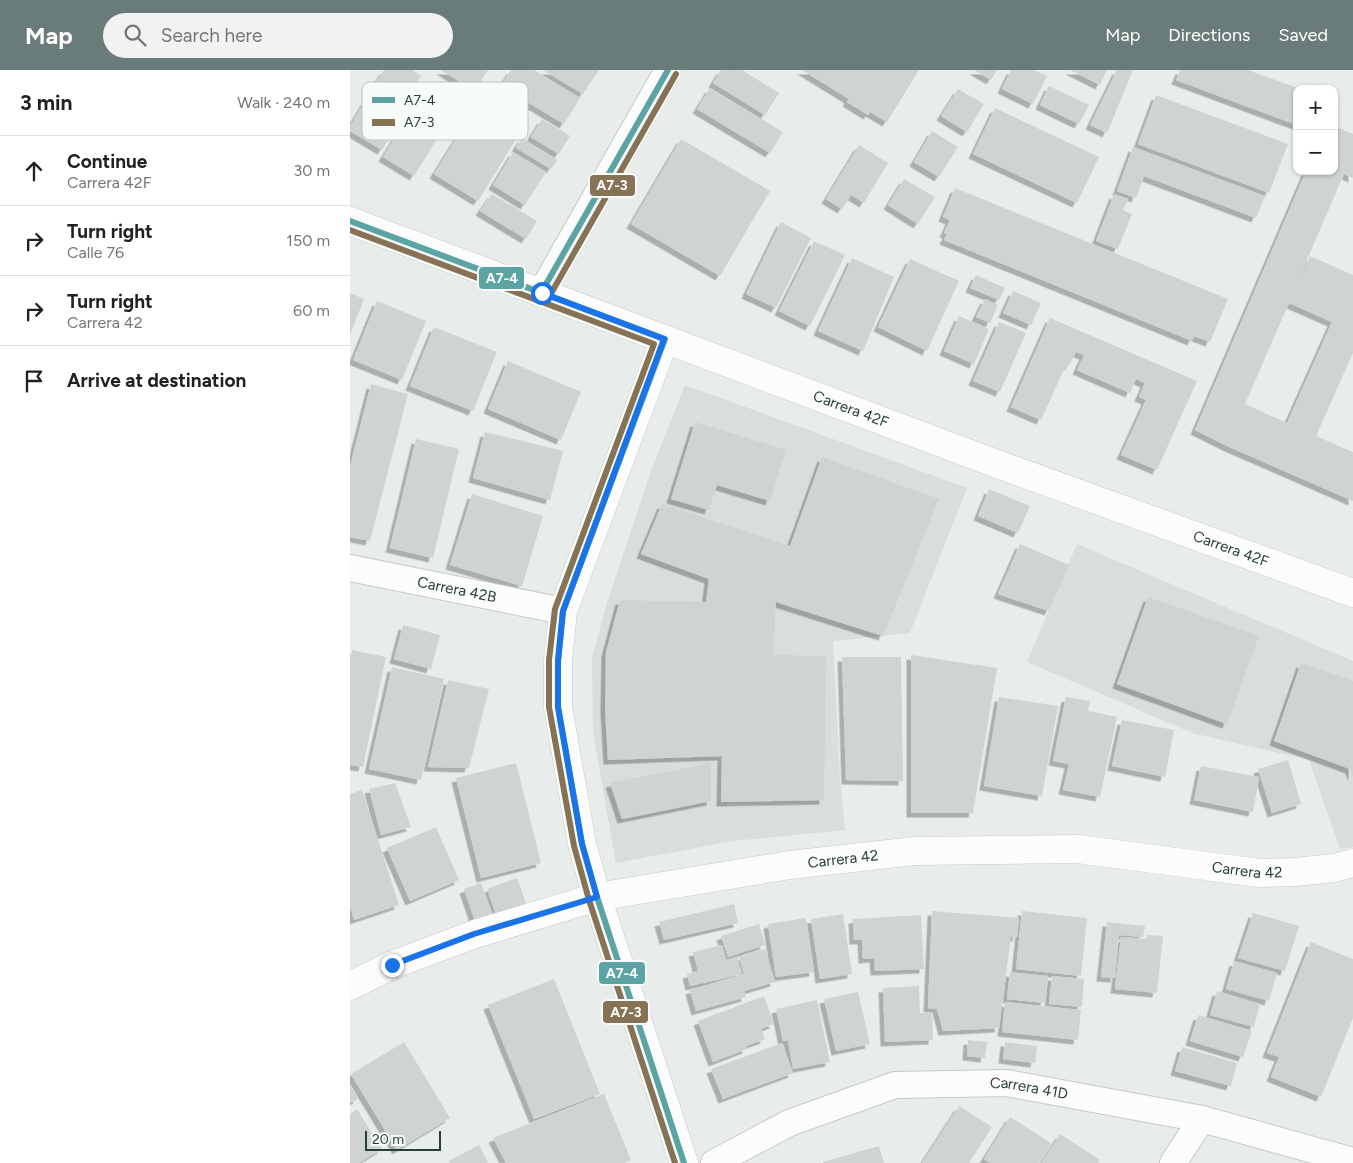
<!DOCTYPE html>
<meta charset="utf-8">
<style>
body{margin:0;font-family:Figtree,sans-serif;background:#f2f2f2;color:#202124}
.controls{position:absolute;right:15px;top:15px;display:grid;overflow:hidden;border-radius:10px;box-shadow:0 1px 4px #0004}
.controls button{width:45px;height:45px;display:grid;place-items:center;padding:0;border:0;border-bottom:1px solid #e0e0e0;background:#fff;color:#202124;font:25px sans-serif}
.scale{position:absolute;left:15px;bottom:12px;width:76px;box-sizing:border-box;padding-left:5px;border:2px solid #263f3c;border-top:0;font-size:14px;line-height:18px;white-space:nowrap;color:#263f3c;-webkit-text-stroke:4px #f7fbf9;paint-order:stroke}
.stop{position:absolute;width:15px;height:15px;margin:-11px;border:4px solid #1a73e8;border-radius:50%;background:#fff}
.stop.end{background:#1a73e8;border-color:#fff;box-shadow:0 1px 5px #0008}
.list{margin:0;padding:0;list-style:none}
h2{display:flex;justify-content:space-between;align-items:center;height:65px;margin:0;padding:0 20px;font-size:21px}
h2 small{font-size:16px;font-weight:400;color:#757577}
.list li{display:grid;grid-template-columns:32px 1fr auto;gap:15px;align-items:center;box-sizing:border-box;height:70px;padding:0 20px;border-top:1px solid #e0e0e0}
.list b{display:block;font-size:19px;white-space:nowrap}
.list p{margin:0;font-size:16px;white-space:nowrap;color:#757577}
.list em{font-size:16px;font-style:normal;color:#757577}
.icon{flex:none;width:28px;height:28px;fill:none;stroke:currentColor;stroke-width:2;stroke-linecap:round;stroke-linejoin:round}
.map{position:relative;flex:none;width:1003px;height:1093px;overflow:hidden}
header{display:flex;align-items:center;gap:30px;box-sizing:border-box;height:70px;padding:0 25px;background:#6a7c79;color:#fff}
header strong{font-size:24px}
nav{display:flex;gap:28px;margin-inline-start:auto;font-size:18px}
.search{width:350px;height:45px;background:#f2f2f2;display:flex;align-items:center;gap:12px;box-sizing:border-box;padding:0 18px;border-radius:28px;color:#757577;font-size:19px}
main{display:flex}
aside{flex:1;background:#fff}
.map>svg:first-child{display:block}
.built{fill:#d7dedb}
.building{fill:#cfd4d2;fill-rule:evenodd;filter:url(#shadow)}
.lines{fill:none;stroke-linecap:round;stroke-linejoin:round}
.minor-casing{stroke:#c5cac8;stroke-width:28}
.tertiary-casing{stroke:#c5cac8;stroke-width:29}
.minor{stroke:#fcfcfc;stroke-width:26}
.tertiary{stroke:#fcfcfc;stroke-width:28}
.bus-1-casing{stroke:#f7fbf9;stroke-width:10}
.bus-2-casing{stroke:#f7fbf9;stroke-width:10}
.bus-1{stroke:#5ba4a3;stroke-width:6}
.bus-2{stroke:#867356;stroke-width:6}
.route{stroke:#1a73e8;stroke-width:6}
.labels{text-anchor:middle;stroke-width:4;stroke-linejoin:round;paint-order:stroke}
.street-label{font-size:15px;fill:#263f3c;stroke:#f7fbf9}
.key{fill:#f7fbf9;stroke:#b8c3c0;stroke-width:1}
.key-label{font-size:14px;fill:#263f3c}
.line-badge{stroke:#f7fbf9;stroke-width:2}
.badge-label{font-size:14px;text-anchor:middle;font-weight:bold;fill:#fff}
</style>
<header>
<strong>Map</strong>
<div class="search"><svg class="icon" aria-label="search" viewBox="0 0 24 24"><circle cx="10" cy="10" r="6"/><path d="M15 15l6 6"/></svg>Search here</div>
<nav><a>Map</a><a>Directions</a><a>Saved</a></nav>
</header>
<main>
<aside>
<h2>3 min<small>Walk · 240 m</small></h2>
<ul class="list">
<li><svg class="icon" aria-label="ahead" viewBox="0 0 24 24"><path d="M12 20V5M6 11l6-6 6 6"/></svg><div><b>Continue</b><p>Carrera 42F</p></div><em>30 m</em></li>
<li><svg class="icon" aria-label="right" viewBox="0 0 24 24"><path d="M7 20v-9h11M14 6l5 5-5 5"/></svg><div><b>Turn right</b><p>Calle 76</p></div><em>150 m</em></li>
<li><svg class="icon" aria-label="right" viewBox="0 0 24 24"><path d="M7 20v-9h11M14 6l5 5-5 5"/></svg><div><b>Turn right</b><p>Carrera 42</p></div><em>60 m</em></li>
<li><svg class="icon" aria-label="arrive" viewBox="0 0 24 24"><path d="M6 21V4h12l-3 4 3 4H6"/></svg><div><b>Arrive at destination</b></div></li>
</ul>
</aside>
<div class="map">
<svg width="1003" height="1093" viewBox="0 0 1003 1093">
<defs>
<filter id="shadow"><feDropShadow dx="-4.5" dy="4.5" stdDeviation="0" flood-color="#0004"/></filter>
</defs>
<rect width="100%" height="100%" fill="#e8edeb"/>
<g class="built">
<polygon points="335,315 617,418 560,563 483,571 490,709 495,760 383,771 266,793 243,663 242,588 256,536 300,404"/>
<polygon points="727,474 1003,591 1003,777 990,779 959,690 842,663 677,592"/>
</g>
<g class="building">
<polygon points="34,0 62,0 71,6 52,35 23,17"/>
<polygon points="91,0 138,0 125,21"/>
<polygon points="161,0 184,0 230,28 214,54 151,16"/>
<polygon points="193,0 249,0 233,24"/>
<polygon points="371,0 392,0 429,23 415,45 363,13"/>
<polygon points="452,0 569,0 537,52 520,42 518,45 497,32 499,29"/>
<polygon points="624,0 647,0 641,10"/>
<polygon points="661,0 684,0 697,6 683,34 652,19"/>
<polygon points="720,0 757,0 750,15"/>
<polygon points="767,0 783,0 757,63 740,55"/>
<polygon points="830,0 898,0 947,18 947,55 826,10"/>
<polygon points="77,16 108,35 64,106 33,87"/>
<polygon points="699,16 739,35 729,54 690,35"/>
<polygon points="360,18 433,62 420,83 347,39"/>
<polygon points="608,19 634,34 617,62 591,46"/>
<polygon points="20,23 54,44 32,80 0,61 0,56"/>
<polygon points="806,25 938,74 919,123 788,74"/>
<polygon points="127,35 171,61 128,131 84,104"/>
<polygon points="645,38 749,87 727,133 623,84"/>
<polygon points="192,49 220,66 209,84 181,67"/>
<path d="M985 56 1003 64V108L994 104 944 220 960 186 1003 205V283L966 366 1003 382V431L877 376 845 360 956 101H984ZM939 233 982 252 937 353 895 334Z"/>
<polygon points="582,61 608,77 589,107 564,92"/>
<polygon points="172,68 207,90 201,99 166,78"/>
<polygon points="331,69 420,121 370,206 281,154"/>
<polygon points="509,75 538,93 514,133 501,125 492,139 476,129"/>
<polygon points="783,77 915,126 906,148 794,106 786,128 767,121"/>
<polygon points="163,82 196,102 175,135 143,115"/>
<polygon points="554,109 585,127 568,154 538,135"/>
<polygon points="605,118 878,229 860,272 844,266 842,271 594,170 597,164 594,163 600,150 593,147"/>
<polygon points="142,124 187,151 176,169 130,141"/>
<polygon points="764,124 778,129 773,140 782,144 768,179 746,171"/>
<polygon points="431,152 461,168 426,238 396,224"/>
<polygon points="464,171 495,185 460,256 429,241"/>
<polygon points="502,188 544,207 513,281 468,261"/>
<polygon points="560,189 609,211 577,281 528,257"/>
<polygon points="626,205 655,218 649,230 620,218"/>
<polygon points="663,221 691,233 681,255 653,243"/>
<polygon points="0,223 14,229 0,265"/>
<polygon points="635,229 648,235 640,253 626,247"/>
<polygon points="27,231 76,251 52,310 3,290"/>
<polygon points="609,246 639,259 624,294 594,281"/>
<polygon points="700,248 847,311 807,400 771,385 796,330 789,327 795,313 786,309 780,323 727,300 734,285 726,282 719,296 716,295 691,350 661,337"/>
<polygon points="649,252 676,263 650,322 623,311"/>
<polygon points="84,257 147,282 123,341 60,316"/>
<polygon points="158,291 231,322 211,370 138,339"/>
<polygon points="21,314 58,324 20,471 0,467 0,397"/>
<polygon points="345,352 436,380 420,431 367,415 359,440 321,429"/>
<polygon points="135,362 213,381 200,430 123,408"/>
<polygon points="66,369 109,379 83,488 40,478"/>
<polygon points="472,387 589,429 533,566 426,532 423,585 476,586 474,730 371,732 372,686 258,690 255,639 256,582 270,530 356,532 359,509 291,484 312,434 440,476"/>
<polygon points="639,419 680,436 668,463 628,446"/>
<polygon points="122,424 193,446 172,516 100,495"/>
<polygon points="670,474 719,495 699,541 648,524"/>
<polygon points="798,527 909,566 877,654 767,614"/>
<polygon points="53,555 90,565 81,599 44,589"/>
<polygon points="2,580 36,587 13,697 0,695 0,592"/>
<polygon points="561,585 647,598 623,743 561,743"/>
<polygon points="492,587 551,587 553,711 496,710"/>
<polygon points="951,593 1003,611 1003,707 1000,699 924,671"/>
<polygon points="42,597 94,609 71,710 19,699"/>
<polygon points="98,610 139,619 119,698 78,697"/>
<polygon points="649,627 708,636 692,726 634,716"/>
<polygon points="716,627 740,631 738,641 767,647 750,727 713,720 719,694 703,691"/>
<polygon points="772,650 824,660 815,707 762,696"/>
<polygon points="938,690 951,734 922,743 908,699"/>
<polygon points="166,693 191,793 131,808 106,708"/>
<polygon points="361,693 361,731 272,749 260,713"/>
<polygon points="851,696 909,707 903,742 844,730"/>
<polygon points="45,713 61,757 31,765 19,719"/>
<polygon points="12,720 49,835 4,850 0,836 0,724"/>
<polygon points="86,757 109,810 60,831 37,778"/>
<polygon points="167,808 176,833 146,844 137,819"/>
<polygon points="131,813 144,848 126,854 114,819"/>
<polygon points="384,834 388,853 314,870 309,852"/>
<polygon points="582,841 669,848 667,867 661,866 649,958 593,961 587,939 578,938"/>
<polygon points="672,841 737,848 731,906 666,899"/>
<polygon points="903,843 949,856 935,901 888,888"/>
<polygon points="493,844 502,904 470,909 461,849"/>
<polygon points="571,845 574,899 525,901 524,888 513,889 512,870 504,870 503,849"/>
<polygon points="456,848 464,902 426,907 418,854"/>
<polygon points="757,852 795,856 793,867 769,865 765,908 751,907"/>
<polygon points="409,854 415,875 378,887 371,866"/>
<polygon points="797,865 813,866 807,923 765,919 771,867 796,869"/>
<polygon points="961,872 1003,889 1003,948 971,1027 921,1007 929,987 917,983"/>
<polygon points="372,875 376,890 387,887 392,904 340,916 337,904 348,901 343,882"/>
<polygon points="415,879 425,912 394,921 396,927 346,941 340,920 394,904 389,887"/>
<polygon points="884,891 927,903 919,931 876,919"/>
<polygon points="660,902 698,906 695,933 657,929"/>
<polygon points="702,906 734,909 732,937 699,934"/>
<polygon points="204,909 250,1024 184,1049 138,935"/>
<polygon points="569,916 570,943 582,942 583,970 535,972 533,918"/>
<polygon points="867,921 910,934 904,957 860,945"/>
<polygon points="508,922 520,974 486,981 474,929"/>
<polygon points="414,926 424,954 411,959 415,969 396,976 397,979 363,992 348,951"/>
<polygon points="467,930 480,992 443,999 438,970 433,971 426,939"/>
<polygon points="655,932 731,940 728,970 652,962"/>
<polygon points="848,945 902,961 893,987 840,971"/>
<polygon points="618,970 637,972 635,988 617,986"/>
<polygon points="54,972 100,1048 47,1080 1,1004"/>
<polygon points="655,972 687,976 685,993 653,989"/>
<polygon points="432,973 443,1003 373,1029 361,999"/>
<polygon points="832,977 887,993 881,1016 825,1001"/>
<polygon points="0,1015 8,1029 0,1033"/>
<polygon points="254,1024 281,1090 274,1093 156,1093 143,1068"/>
<polygon points="609,1036 642,1057 619,1093 572,1093"/>
<polygon points="7,1039 32,1079 9,1093 0,1093 0,1044"/>
<polygon points="660,1047 701,1073 689,1093 640,1093 634,1089"/>
<polygon points="710,1064 750,1090 748,1093 691,1093"/>
<polygon points="129,1075 138,1093 100,1093 99,1091"/>
<polygon points="529,1076 534,1093 473,1093 473,1092"/>
</g>
<g class="lines">
<g class="minor-casing">
<g id="minor">
<polyline points="191,223 318,0"/>
<path id="s1" d="M0 498 213 541"/>
<path id="s2" d="M364 1093 439 1053 545 1015 657 1013 852 1049 1003 1091"/>
<polyline points="823,1093 852,1049"/>
</g>
</g>
<g class="tertiary-casing">
<g id="tertiary">
<path id="s3" d="M0 151 639 391 1003 523"/>
<polyline points="315,269 213,541 208,591 208,637 232,774 247,827 334,1093"/>
<path id="s4" d="M0 916 42 895 125 864 247 827 440 795 565 781 728 779 909 803 945 802 984 798 1003 793"/>
</g>
</g>
<use href="#minor" class="minor"/>
<use href="#tertiary" class="tertiary"/>
<g class="bus-1-casing">
<g id="bus-1">
<polyline points="0,151 315,269 213,541 208,591 208,637 232,774 247,827 334,1093"/>
<polyline points="191,223 318,0"/>
</g>
</g>
<g class="bus-2-casing">
<g id="bus-2">
<polyline points="0,160 304,274 205,539 199,590 199,637 224,776 239,830 325,1093"/>
<polyline points="199,227 326,4"/>
</g>
</g>
<use href="#bus-1" class="bus-1"/>
<use href="#bus-2" class="bus-2"/>
</g>
<g class="lines">
<polyline class="route" points="42,895 124,864 247,827 232,774 208,637 208,591 213,541 314,269 192,223"/>
</g>
<g class="labels">
<g class="street-label">
<text dy="5" stroke="none"><textPath href="#s3" startOffset="535">Carrera 42F</textPath></text>
<text dy="5" stroke="none"><textPath href="#s3" startOffset="940">Carrera 42F</textPath></text>
<text dy="5" stroke="none"><textPath href="#s1" startOffset="109">Carrera 42B</textPath></text>
<text dy="5" stroke="none"><textPath href="#s4" startOffset="512">Carrera 42</textPath></text>
<text dy="5" stroke="none"><textPath href="#s4" startOffset="918">Carrera 42</textPath></text>
<text dy="5" stroke="none"><textPath href="#s2" startOffset="332">Carrera 41D</textPath></text>
</g>
</g>
<rect x="12" y="12" width="166" height="58" rx="8" class="key"/>
<rect x="22" y="27" width="23" height="6" fill="#5ba4a3"/>
<rect x="22" y="49" width="23" height="7" fill="#867356"/>
<g class="key-label">
<text x="54" y="35">A7-4</text>
<text x="54" y="57">A7-3</text>
</g>
<g class="line-badge">
<rect x="239" y="104" width="47" height="23" rx="5" fill="#867356"/>
<rect x="128" y="196" width="47" height="24" rx="5" fill="#5ba4a3"/>
<rect x="248" y="891" width="48" height="24" rx="5" fill="#5ba4a3"/>
<rect x="252" y="930" width="47" height="24" rx="5" fill="#867356"/>
</g>
<g class="badge-label">
<text x="262" y="120">A7-3</text>
<text x="152" y="213">A7-4</text>
<text x="272" y="908">A7-4</text>
<text x="276" y="947">A7-3</text>
</g>
</svg>
<div class="controls">
<button>+</button>
<button>−</button>
</div>
<div class="scale">20 m</div>
<div class="stop" style="left:192px;top:223px"></div>
<div class="stop end" style="left:42px;top:895px"></div>
</div>
</main>
